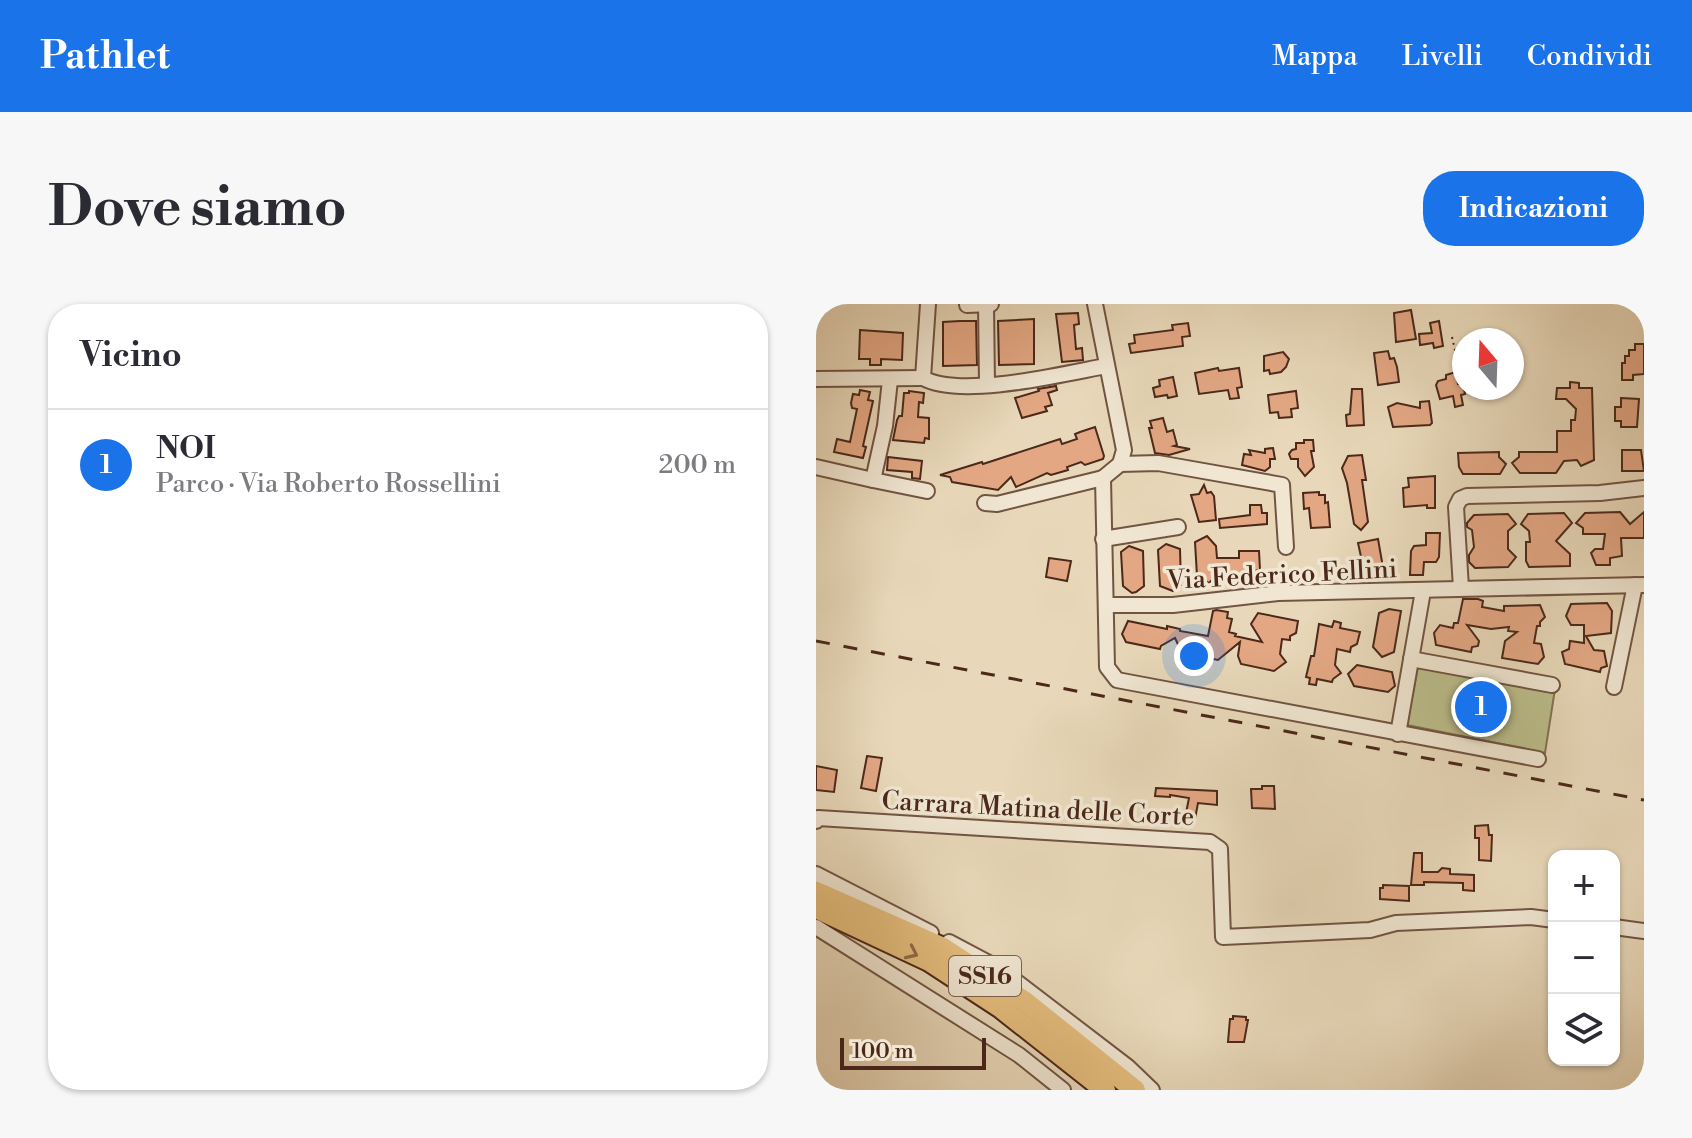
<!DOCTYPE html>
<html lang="it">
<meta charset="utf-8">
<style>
body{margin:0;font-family:"Libre Bodoni",serif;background:#f7f7f7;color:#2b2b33}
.controls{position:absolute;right:24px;bottom:24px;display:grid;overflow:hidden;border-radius:16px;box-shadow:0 2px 6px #0004}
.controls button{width:72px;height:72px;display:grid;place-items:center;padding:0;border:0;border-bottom:2px solid #e1e1e2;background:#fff;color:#2b2b33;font:40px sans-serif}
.compass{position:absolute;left:636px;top:24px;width:72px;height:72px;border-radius:50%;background:#fff;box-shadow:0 2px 6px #0004;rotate:341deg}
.scale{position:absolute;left:24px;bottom:20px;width:146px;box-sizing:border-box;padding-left:8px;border:4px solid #4b281a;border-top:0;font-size:22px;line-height:28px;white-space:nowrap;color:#4b281a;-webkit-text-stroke:6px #f0e6d2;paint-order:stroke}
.you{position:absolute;left:378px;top:352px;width:28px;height:28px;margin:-20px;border:6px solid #fff;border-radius:50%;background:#1a73e8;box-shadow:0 0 0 12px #1a73e833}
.badge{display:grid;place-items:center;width:52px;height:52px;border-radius:50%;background:#1a73e8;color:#fff;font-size:26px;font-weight:700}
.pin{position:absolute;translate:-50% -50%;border:4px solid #fff;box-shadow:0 2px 8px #0006}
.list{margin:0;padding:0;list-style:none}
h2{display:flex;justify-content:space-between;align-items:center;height:104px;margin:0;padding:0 32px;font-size:34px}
h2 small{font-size:26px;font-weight:400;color:#7c7c81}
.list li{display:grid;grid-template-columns:52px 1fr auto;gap:24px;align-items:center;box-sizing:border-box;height:112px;padding:0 32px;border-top:2px solid #e1e1e2}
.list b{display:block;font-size:30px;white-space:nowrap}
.list p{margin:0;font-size:26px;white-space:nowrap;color:#7c7c81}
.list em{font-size:26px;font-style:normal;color:#7c7c81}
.icon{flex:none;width:44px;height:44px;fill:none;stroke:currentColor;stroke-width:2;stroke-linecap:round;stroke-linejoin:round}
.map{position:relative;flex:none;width:828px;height:786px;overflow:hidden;border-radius:32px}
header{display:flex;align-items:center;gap:48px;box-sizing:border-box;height:112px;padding:0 40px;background:#1a73e8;color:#fff}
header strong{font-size:38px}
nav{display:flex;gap:44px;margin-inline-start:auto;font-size:28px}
.intro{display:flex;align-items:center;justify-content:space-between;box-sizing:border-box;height:192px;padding:0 48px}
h1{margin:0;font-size:56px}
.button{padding:20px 36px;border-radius:32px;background:#1a73e8;color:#fff;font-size:28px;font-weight:700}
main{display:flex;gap:48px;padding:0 48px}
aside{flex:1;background:#fff;border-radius:32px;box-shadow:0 2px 6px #0004}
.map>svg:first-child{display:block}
.green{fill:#bbbd8b;stroke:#837252;stroke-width:2}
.building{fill:#e3a783;stroke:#4b281a;stroke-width:2}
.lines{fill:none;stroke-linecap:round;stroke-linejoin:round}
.minor-casing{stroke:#725442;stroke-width:18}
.highway-casing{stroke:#4b281a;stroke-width:24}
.path{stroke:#4b281a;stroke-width:2;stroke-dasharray:2 4;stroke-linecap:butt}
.minor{stroke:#f0e6d2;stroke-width:14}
.highway{stroke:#e4bc7c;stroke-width:20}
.rail{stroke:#4b281a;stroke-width:3;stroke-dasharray:14 14;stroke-linecap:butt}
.oneway{stroke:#906b46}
.labels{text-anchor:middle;stroke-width:7;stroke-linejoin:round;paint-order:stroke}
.shield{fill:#f0e6d2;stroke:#7c6151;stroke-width:2}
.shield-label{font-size:24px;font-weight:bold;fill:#4b281a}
.street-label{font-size:26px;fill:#4b281a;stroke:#f0e6d2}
</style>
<header>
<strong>Pathlet</strong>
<nav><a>Mappa</a><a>Livelli</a><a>Condividi</a></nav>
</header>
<div class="intro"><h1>Dove siamo</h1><a class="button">Indicazioni</a></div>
<main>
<aside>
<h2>Vicino<small></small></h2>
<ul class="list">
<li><span class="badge">1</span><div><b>NOI</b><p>Parco · Via Roberto Rossellini</p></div><em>200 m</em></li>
</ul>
</aside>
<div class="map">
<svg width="828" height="786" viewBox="0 0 828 786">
<rect width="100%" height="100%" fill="#e8d8b9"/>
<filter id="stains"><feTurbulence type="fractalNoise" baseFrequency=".0025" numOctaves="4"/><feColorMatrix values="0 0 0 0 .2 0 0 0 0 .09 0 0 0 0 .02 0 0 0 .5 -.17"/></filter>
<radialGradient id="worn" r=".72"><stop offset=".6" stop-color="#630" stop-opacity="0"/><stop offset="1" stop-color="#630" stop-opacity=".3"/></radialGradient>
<polygon class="green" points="602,362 739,385 729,449 591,421"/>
<g class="building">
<polygon points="595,6 600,35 580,38 578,9"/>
<polygon points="262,9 263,20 258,21 260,45 266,44 267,56 246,58 240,10"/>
<polygon points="218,15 218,60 183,61 182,17"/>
<polygon points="144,17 160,17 161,61 127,62 127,18"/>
<polygon points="623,17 627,42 618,44 617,39 604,41 603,30 616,29 614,19"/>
<polygon points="372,19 374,32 366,33 367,42 315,49 313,40 319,39 318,31 357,26 356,21"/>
<polygon points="44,26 87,29 86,56 65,55 65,61 54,61 54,55 43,55"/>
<polygon points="819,40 828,40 828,70 817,71 817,76 806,76 806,59 809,59 809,52 813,52 813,46 819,46"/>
<polygon points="572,47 574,55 578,54 581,63 583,78 562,81 558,49"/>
<polygon points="467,48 473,55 470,63 465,68 454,70 453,66 448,67 448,52"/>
<polygon points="402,64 403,67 423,64 426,83 421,84 423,94 414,95 412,86 383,90 379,69"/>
<polygon points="640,68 642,80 647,79 649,90 645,91 647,101 639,103 637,92 624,95 620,81 622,77 630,75 630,71"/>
<polygon points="357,73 361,92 352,94 351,91 339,93 337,84 344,82 343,76"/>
<polygon points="754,78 763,79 763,84 776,84 778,156 765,162 761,156 748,157 740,169 704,169 696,159 703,153 703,148 741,148 741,127 755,127 755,116 759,116 760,105 750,95 740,95 741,84 754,84"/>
<polygon points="240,82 241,86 232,89 236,101 229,103 231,107 206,114 199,94 223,87 222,85"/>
<polygon points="536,85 546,85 548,121 531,122 530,111 534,110"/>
<polygon points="44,86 54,88 52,96 57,97 47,142 50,143 47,154 18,148 21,135 34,138 41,105 36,104 35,99 37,90 43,91"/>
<polygon points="93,87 108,89 107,99 103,98 102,113 113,114 113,135 109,134 108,139 77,136 81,116 83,112 86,112 88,89 93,89"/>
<polygon points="480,87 482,104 475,105 476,113 463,114 462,108 454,109 452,91"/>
<polygon points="805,94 823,95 821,123 805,123 805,117 799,117 799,103 805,103"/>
<polygon points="613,97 616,119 614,121 577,123 572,103 581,99 604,104 604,98"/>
<polygon points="347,114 351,128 357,126 361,141 358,142 374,145 353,151 339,149 333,124 336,124 334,117"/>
<polygon points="279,123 288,152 287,155 269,161 265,158 251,163 252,166 235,171 231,169 200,183 195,173 182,186 136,178 134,173 124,171 166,158 167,160 244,135 246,140 261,135 259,130 264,128"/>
<polygon points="488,136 497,136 498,147 495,147 498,163 489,172 482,163 482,155 475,155 473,150 476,146 480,145 480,139 488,139"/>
<polygon points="457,144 459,155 454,155 454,163 449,167 426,161 428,150 435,151 433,146 449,149 449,145"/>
<polygon points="806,146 825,146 828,167 806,167"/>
<polygon points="683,148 683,153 690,160 684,170 647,170 643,163 642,149"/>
<polygon points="546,151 550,176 546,176 552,218 545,226 538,220 531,179 526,164 532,152"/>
<polygon points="72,153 106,157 104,175 96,174 96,168 71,166"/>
<polygon points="619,172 619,204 611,204 611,201 588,203 587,184 593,183 592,174"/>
<polygon points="388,181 391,189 395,188 398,192 400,216 383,218 375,191 383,190"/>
<polygon points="503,188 503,191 509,191 509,199 512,198 514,223 495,224 493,204 488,205 487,189"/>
<polygon points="434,201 445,201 446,209 451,209 451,220 404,224 403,215 434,211"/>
<polygon points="804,208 814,220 828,208 828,234 805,234 806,252 794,254 794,261 780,261 775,249 779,245 787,245 789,230 767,230 767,224 760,219 769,209"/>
<polygon points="748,209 756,219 740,237 754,250 754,262 713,263 710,257 710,238 714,238 713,227 705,220 712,210"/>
<polygon points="692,210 700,220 692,227 692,245 700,253 692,263 659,264 653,258 653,251 658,243 656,226 651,223 651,219 658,211"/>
<polygon points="610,229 624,229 623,253 620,258 608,258 607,271 594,271 595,247 598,242 610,241"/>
<polygon points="391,232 400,242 401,254 423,254 423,247 443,247 444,266 436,267 434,282 427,283 426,273 399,273 393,279 381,272 379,238"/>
<polygon points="562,235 568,269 549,271 542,239"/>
<polygon points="350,240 364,245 365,281 357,287 344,282 342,246"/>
<polygon points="313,242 327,247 328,282 320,288 316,289 307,282 305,248"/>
<polygon points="233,254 255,257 251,277 230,273"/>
<polygon points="647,295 662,295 667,297 666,303 688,307 688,302 724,301 729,313 724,318 724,322 721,322 718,339 725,340 728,353 722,360 686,354 689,337 701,328 692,327 693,323 675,325 651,321 663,337 662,342 656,343 655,348 620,341 618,329 624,321 637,324 638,319 642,319"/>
<polygon points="791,299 796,307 795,329 770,332 778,346 788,347 791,362 785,364 784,368 749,360 746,348 753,345 754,337 768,339 768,321 755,321 750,312 755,300"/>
<polygon points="573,305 585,307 578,348 566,353 557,343 563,309"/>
<polygon points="400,306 412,308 411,314 416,315 413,328 420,330 419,332 446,338 435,320 442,309 482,317 480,329 474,332 474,336 466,335 464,350 470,358 458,367 425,360 422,352 424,338 402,356 366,349 359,334 345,342 344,345 310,338 306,330 312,317 351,325 351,322 364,325 364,327 392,332 397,307"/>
<polygon points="518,317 525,319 524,324 544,328 541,340 535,343 534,348 521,345 519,361 525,369 517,375 516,378 501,375 500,381 493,380 494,374 490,373 495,352 498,352 503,320 516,323"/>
<polygon points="541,361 576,368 579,382 572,388 538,382 532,370"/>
<polygon points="51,452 66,454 60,487 45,484"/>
<polygon points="0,462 21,466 18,488 0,486"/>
<polygon points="446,482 458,482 459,505 436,504 435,485 446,485"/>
<polygon points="340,484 401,487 401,501 382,499 379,515 369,514 373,494 354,491 354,493 339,492"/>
<polygon points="672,521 673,531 676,531 675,557 663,556 663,534 659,534 659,522"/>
<polygon points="598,549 606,549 606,568 622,568 626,564 634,565 634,570 658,571 658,587 647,586 647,579 608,578 608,581 595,581"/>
<polygon points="567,581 593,582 593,597 564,595 564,584 567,584"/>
<polygon points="417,712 430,713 430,716 432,716 428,738 412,738 414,715 417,715"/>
</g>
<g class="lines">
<g class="minor-casing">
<g id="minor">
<path d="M112 0 107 74C144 95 247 70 290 62"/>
<polyline points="170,0 171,80"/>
<polyline points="279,0 308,146 304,160 287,174 291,363 301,376 722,455"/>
<polyline points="151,1 175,0"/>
<polyline points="0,75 107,74"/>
<polyline points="74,76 69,122 57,176 111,187"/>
<polyline points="304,160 342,159 466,181 470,243"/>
<polyline points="0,163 57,176"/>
<polyline points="169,199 181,200 287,174"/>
<polyline points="287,235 362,223"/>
<polyline points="645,284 640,203 644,195 651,192 784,189 828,184"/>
<polyline points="290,301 357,301 462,289 828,281"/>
<polyline points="595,355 736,381"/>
<polyline points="798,383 819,281"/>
<polyline points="582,430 607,287"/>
<polyline points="0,517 2,514 394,538 404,545 407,633 554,626 580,619 715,613 738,616"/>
<polyline points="0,570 115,629"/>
<polyline points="0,623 203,751 247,786"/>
<polyline points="798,623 828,627"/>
<polyline points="133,638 184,665 312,763 336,786"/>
</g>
</g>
<g class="highway-casing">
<g id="highway">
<polyline points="0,588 127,644 208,697 319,786"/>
<polyline points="0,604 113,657 185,704 289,786"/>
</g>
</g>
<polyline class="path" points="636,33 641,55"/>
<use href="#minor" class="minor"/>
<use href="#highway" class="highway"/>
<polyline class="rail" points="0,337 828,496"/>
</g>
<defs><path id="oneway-chevron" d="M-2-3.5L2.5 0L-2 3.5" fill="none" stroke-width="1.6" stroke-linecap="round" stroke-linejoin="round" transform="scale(2)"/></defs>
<use class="oneway" href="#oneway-chevron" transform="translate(96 649) rotate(25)"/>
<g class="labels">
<rect class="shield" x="133" y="652" width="72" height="40" rx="6"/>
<g class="shield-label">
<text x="169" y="680">SS16</text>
</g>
<g class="street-label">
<text transform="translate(466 270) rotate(-3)" y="9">Via Federico Fellini</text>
<text transform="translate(222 504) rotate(3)" y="9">Carrara Matina delle Corte</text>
</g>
</g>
<rect width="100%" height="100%" filter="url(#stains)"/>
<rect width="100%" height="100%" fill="url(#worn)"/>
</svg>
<div class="controls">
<button>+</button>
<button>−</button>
<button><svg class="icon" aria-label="layers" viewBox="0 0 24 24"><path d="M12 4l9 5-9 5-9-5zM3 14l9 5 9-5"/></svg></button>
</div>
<svg class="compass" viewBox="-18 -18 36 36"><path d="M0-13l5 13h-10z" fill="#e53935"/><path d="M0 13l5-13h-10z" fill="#7c7c81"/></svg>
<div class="scale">100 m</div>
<div class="you"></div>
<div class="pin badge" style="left:665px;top:403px">1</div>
</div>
</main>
